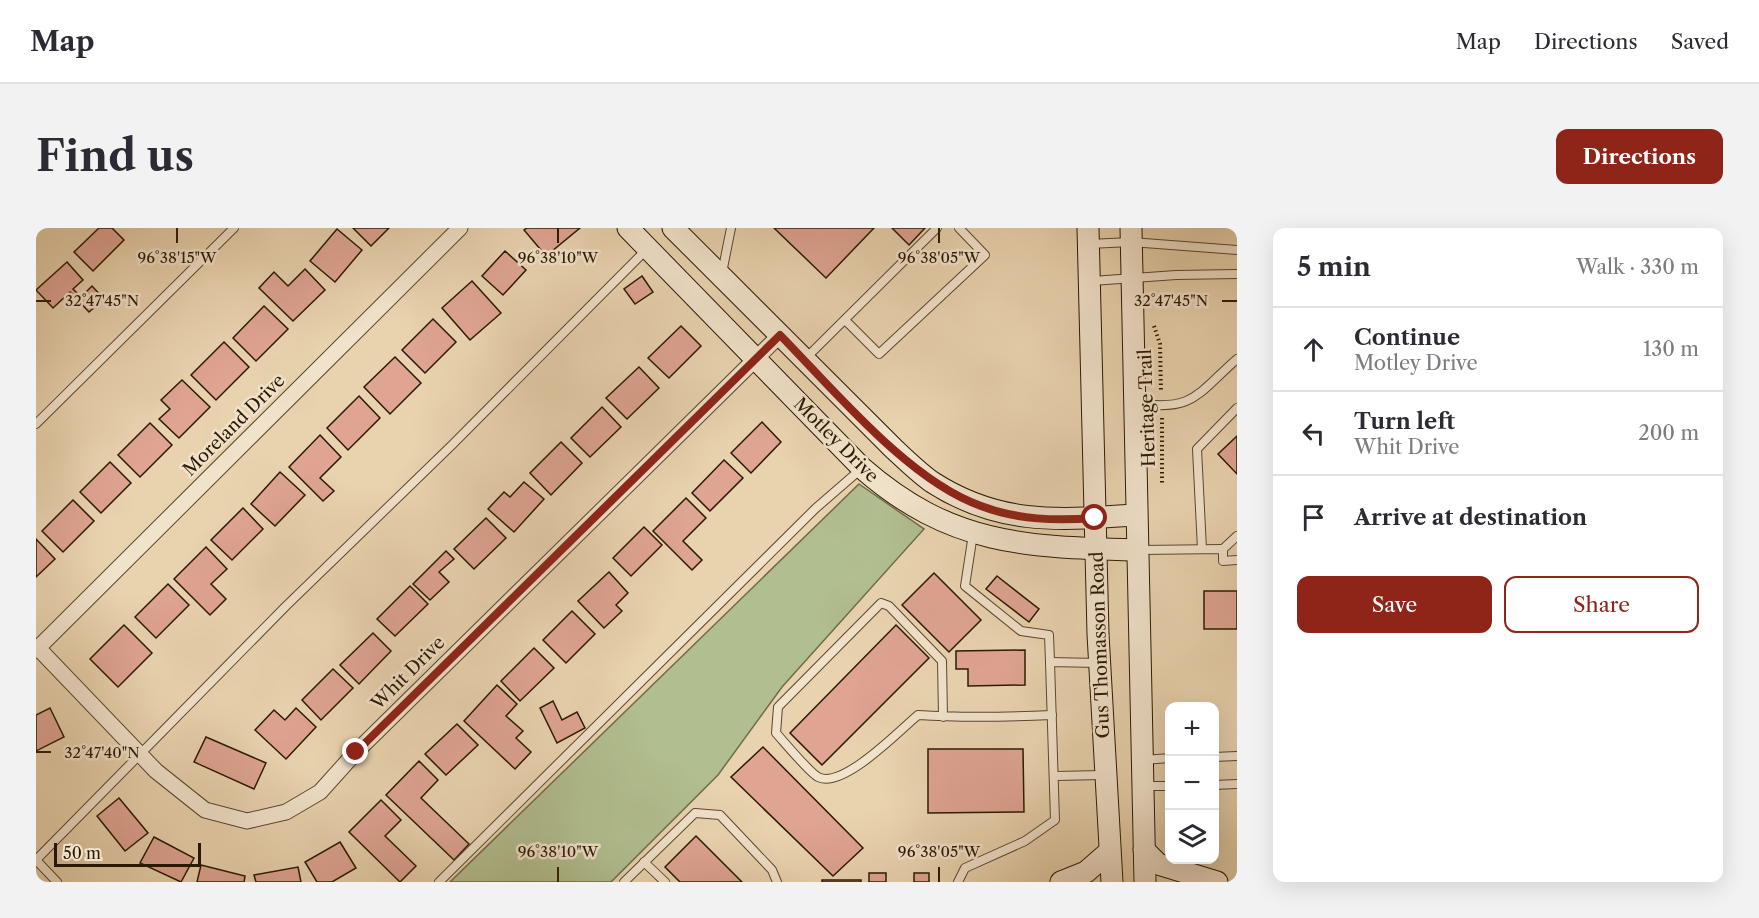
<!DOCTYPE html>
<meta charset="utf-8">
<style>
body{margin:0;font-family:"Libre Caslon Text",serif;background:#f2f2f3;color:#2b2b33}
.controls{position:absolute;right:18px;bottom:18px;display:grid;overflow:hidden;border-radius:12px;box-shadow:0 6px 24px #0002}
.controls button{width:54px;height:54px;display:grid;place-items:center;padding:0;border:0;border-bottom:2px solid #e1e1e2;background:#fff;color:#2b2b33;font:30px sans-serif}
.scale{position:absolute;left:18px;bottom:15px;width:147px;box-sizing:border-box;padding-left:6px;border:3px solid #2b1a03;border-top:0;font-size:16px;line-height:21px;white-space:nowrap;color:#2b1a03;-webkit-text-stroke:4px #f1e2cb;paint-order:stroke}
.stop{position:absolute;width:18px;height:18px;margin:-14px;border:4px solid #8f2418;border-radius:50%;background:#fff}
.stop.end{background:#8f2418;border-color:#fff;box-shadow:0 2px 6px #0008}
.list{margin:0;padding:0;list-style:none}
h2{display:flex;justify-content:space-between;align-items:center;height:78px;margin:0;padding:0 24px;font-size:26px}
h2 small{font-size:20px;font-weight:400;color:#7c7c81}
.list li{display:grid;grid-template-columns:39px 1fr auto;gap:18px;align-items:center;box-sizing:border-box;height:84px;padding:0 24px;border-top:2px solid #e1e1e2}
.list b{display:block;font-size:22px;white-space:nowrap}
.list p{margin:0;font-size:20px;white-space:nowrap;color:#7c7c81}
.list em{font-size:20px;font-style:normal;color:#7c7c81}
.actions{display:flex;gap:12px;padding:18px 24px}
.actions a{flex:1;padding:14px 0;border:2px solid #8f2418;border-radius:12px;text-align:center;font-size:21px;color:#8f2418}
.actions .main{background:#8f2418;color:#fff}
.icon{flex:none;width:33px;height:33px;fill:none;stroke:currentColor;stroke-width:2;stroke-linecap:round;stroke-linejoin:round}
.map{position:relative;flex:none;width:1201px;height:654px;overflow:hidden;border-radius:12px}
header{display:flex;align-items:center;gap:36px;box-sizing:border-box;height:84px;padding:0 30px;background:#fff;border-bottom:2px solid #e1e1e2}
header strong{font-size:28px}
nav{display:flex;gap:33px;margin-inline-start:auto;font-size:21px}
.intro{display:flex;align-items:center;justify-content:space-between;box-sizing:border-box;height:144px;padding:0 36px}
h1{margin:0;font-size:42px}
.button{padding:15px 27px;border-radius:12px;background:#8f2418;color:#fff;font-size:21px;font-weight:700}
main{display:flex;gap:36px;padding:0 36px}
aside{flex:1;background:#fff;border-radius:12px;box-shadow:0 6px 24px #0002}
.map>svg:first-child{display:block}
.green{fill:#b1be8f;stroke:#6e6c49;stroke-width:1.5}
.building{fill:#dfa492;stroke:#2b1a03;stroke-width:1.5}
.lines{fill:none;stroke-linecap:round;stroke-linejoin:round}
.service-casing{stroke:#5a482e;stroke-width:10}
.minor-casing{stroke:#5a482e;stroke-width:17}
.secondary-casing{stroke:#2b1a03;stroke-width:23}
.path{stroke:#2b1a03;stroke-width:4;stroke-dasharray:1.5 3;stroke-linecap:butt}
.service{stroke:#f1e2cb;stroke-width:8}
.minor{stroke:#f1e2cb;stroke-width:15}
.secondary{stroke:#f1e2cb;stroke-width:21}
.route{stroke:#8f2418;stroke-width:8}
.ticks{fill:none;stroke:#2b1a03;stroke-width:2}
.labels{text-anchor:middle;stroke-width:5;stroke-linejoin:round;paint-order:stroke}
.street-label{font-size:18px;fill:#2b1a03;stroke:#f1e2cb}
.ticks-label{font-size:15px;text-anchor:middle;fill:#2b1a03;stroke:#f1e2cb;stroke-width:5;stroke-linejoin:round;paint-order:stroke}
</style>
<header>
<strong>Map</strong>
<nav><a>Map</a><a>Directions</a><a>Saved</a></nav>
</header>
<div class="intro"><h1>Find us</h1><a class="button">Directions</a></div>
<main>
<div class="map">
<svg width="1201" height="654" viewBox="0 0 1201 654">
<rect width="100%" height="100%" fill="#e9d3af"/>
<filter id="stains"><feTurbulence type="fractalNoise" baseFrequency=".00333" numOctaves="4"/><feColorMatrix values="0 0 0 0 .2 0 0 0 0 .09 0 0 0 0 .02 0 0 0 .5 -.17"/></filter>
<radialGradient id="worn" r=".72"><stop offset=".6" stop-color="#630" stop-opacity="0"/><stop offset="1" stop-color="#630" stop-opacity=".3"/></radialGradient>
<polygon class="green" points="823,256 888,301 746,459 682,547 575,654 414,654"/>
<g class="building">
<polygon points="63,0 76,0 88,12 57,43 38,24"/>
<polygon points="317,0 353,0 335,18"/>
<polygon points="491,0 544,0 510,28 488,2"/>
<polygon points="738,0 838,0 790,50"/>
<polygon points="856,0 889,0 873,17"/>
<polygon points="301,1 326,22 299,54 274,33"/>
<polygon points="469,23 490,42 467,67 446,48"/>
<polygon points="31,34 47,52 37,61 45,69 56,58 68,71 53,84 34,64 17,80 0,62"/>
<polygon points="269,41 289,62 257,93 223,60 238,44 252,58"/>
<polygon points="606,48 617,64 599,76 588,61"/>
<polygon points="436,53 465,85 434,112 406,80"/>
<polygon points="228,78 252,101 220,133 197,110"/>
<polygon points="397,91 420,114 389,145 366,122"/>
<polygon points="645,98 665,118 633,150 612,130"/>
<polygon points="188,114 213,139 180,172 155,147"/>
<polygon points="359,129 385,155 354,186 328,159"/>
<polygon points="603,139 623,160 591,191 570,170"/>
<polygon points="146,152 174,179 143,210 123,191 134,181 125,172"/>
<polygon points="323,168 344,190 312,222 291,200"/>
<polygon points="566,179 585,199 554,229 535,210"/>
<polygon points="726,194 745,214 715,245 695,225"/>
<polygon points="114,195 136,217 104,249 82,227"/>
<polygon points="284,207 305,229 284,250 298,263 287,273 253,239"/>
<polygon points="1201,208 1201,246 1182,226"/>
<polygon points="525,214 546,235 515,267 494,245"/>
<polygon points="688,232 707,250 674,283 656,265"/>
<polygon points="74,234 95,255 65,285 44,264"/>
<polygon points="244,244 269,267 239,298 215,276"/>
<polygon points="488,254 508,271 478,304 452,281 468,264 474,269"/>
<polygon points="650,270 670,290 647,313 666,332 656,342 617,303"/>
<polygon points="37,272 58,293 27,324 6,303"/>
<polygon points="207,280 227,301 196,332 175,312"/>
<polygon points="450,290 470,310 438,341 418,321"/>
<polygon points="608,299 626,317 595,348 577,330"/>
<polygon points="0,311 19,331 0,349"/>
<polygon points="170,319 191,341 175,356 190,371 174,387 138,351"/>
<polygon points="410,323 418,331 403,344 413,354 394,372 377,356"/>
<polygon points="573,344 592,365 580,377 586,383 568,400 542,373"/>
<polygon points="898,345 945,392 913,424 866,377"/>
<polygon points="961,348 1003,381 993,394 950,361"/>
<polygon points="132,356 153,377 120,410 99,389"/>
<polygon points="374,358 392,376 359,408 341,391"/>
<rect x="1168" y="363" width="33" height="38"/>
<polygon points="536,383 559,406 530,435 507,412"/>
<polygon points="88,397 116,425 82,459 54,431"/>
<polygon points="860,397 893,430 786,537 754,505"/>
<polygon points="337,405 355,423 323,456 304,437"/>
<polygon points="498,420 518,440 484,473 465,453"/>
<polygon points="989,422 989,457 932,458 932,441 920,441 920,423"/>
<polygon points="297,441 317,460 285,492 266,472"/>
<polygon points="461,457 481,476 470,488 487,503 480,510 495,524 479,541 428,493"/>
<polygon points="517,473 526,492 541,484 549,500 521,515 504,480"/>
<polygon points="14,480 28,509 0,523 0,487"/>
<polygon points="260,480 280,499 250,531 219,502 238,482 249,492"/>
<polygon points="421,496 442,517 410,547 389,526"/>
<polygon points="170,509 230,535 218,561 158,534"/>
<polygon points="727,519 827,620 797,648 695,549"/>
<polygon points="892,521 987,521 988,584 892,585"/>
<polygon points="383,533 402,552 385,570 433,616 418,632 350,567"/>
<polygon points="83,570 112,605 89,623 61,588"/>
<polygon points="345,572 365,592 349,608 380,638 364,654 313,604"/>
<polygon points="660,608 706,654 644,654 629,639"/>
<polygon points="118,609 158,630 145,654 104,635"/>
<polygon points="304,614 320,640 296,654 281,654 269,634"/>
<polygon points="165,637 209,648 208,654 161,654"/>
<polygon points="262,639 265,654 220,654 218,647"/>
<rect x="833" y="645" width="17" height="9"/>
<rect x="878" y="645" width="15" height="9"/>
<rect x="786" y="652" width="39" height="2"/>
</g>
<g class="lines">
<g class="service-casing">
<g id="service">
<polyline points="1053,16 1095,14 1201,22"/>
<polyline points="686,45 695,0"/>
<polyline points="1056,53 1140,47 1201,46"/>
<polyline points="810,93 843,126 949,27 923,0"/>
<polyline points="769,131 901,0"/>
<path d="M1100 175C1158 184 1161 166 1201 131"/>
<polyline points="0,196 198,0"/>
<polyline points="937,306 929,358 985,403 1013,407 1014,434"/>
<polyline points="1166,321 1161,221 1201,180"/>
<polyline points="1187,321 1201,308"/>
<polyline points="1105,322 1187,321 1187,333 1201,332"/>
<path d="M907 489 906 433 853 378 845 375 742 479 740 505C749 515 773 544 782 549 806 562 863 503 882 487 927 490 971 489 1016 487"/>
<polyline points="1178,529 1201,528"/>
<polyline points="1108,532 1134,530"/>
<polyline points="1019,548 1067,547"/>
<polyline points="1178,557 1201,556"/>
<polyline points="1107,558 1134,558"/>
<polyline points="0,632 250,378 416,217 610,22"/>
<polyline points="0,632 21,654"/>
<polyline points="608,634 629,654"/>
<polyline points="403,654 780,280 825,241"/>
<polyline points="588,654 659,585 684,587 736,642 741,654"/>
<polyline points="922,654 929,640 989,613 1019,592 1014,434 1062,435"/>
</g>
</g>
<g class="minor-casing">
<g id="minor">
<polyline points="2,420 120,543 169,582 211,593 250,584 284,564 320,524 744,107"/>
<polyline points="0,422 424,0"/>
</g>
</g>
<g class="secondary-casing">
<g id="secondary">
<path d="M592 0 826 240C914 317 989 319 1100 322"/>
<path d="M637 0 858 221C870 232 883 245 896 254 964 298 1024 292 1100 287"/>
<polyline points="1052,0 1062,406 1076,654"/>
<polyline points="1095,0 1109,654"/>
<polyline points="1108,622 1122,636 1181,654"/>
<polyline points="1025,654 1050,644 1073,624"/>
</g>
</g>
<g class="path">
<polyline points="1118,98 1124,116 1125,164"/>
<polyline points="1126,190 1126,256"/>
</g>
<use href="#service" class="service"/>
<use href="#minor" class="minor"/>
<use href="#secondary" class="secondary"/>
</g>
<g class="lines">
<path class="route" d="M320 524 744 107C798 162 873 253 945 278 982 292 1020 293 1059 290"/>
</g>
<path class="ticks" d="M141 0V15M522 0V15M903 0V15M0 73H15M1186 73H1201M0 524H15M522 639V654M903 639V654"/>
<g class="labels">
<g class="street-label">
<text transform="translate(1111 180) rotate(-92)" y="6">Heritage Trail</text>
<text transform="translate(198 197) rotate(-45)" y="6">Moreland Drive</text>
<text transform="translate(800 212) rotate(45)" y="6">Motley Drive</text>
<text transform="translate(1064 417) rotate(-92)" y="6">Gus Thomasson Road</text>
<text transform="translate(372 445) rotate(-45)" y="6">Whit Drive</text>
</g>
</g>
<g class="ticks-label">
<text x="141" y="35">96°38'15"W</text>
<text x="522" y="35">96°38'10"W</text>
<text x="903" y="35">96°38'05"W</text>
<text x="66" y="78">32°47'45"N</text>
<text x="1135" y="78">32°47'45"N</text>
<text x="66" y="530">32°47'40"N</text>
<text x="522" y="629">96°38'10"W</text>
<text x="903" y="629">96°38'05"W</text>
</g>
<rect width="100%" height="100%" filter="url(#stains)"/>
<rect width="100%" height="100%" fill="url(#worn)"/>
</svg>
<div class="controls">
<button>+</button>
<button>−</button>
<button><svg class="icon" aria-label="layers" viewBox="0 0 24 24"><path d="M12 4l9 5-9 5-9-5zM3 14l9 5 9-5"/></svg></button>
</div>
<div class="scale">50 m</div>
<div class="stop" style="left:1059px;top:290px"></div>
<div class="stop end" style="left:320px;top:524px"></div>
</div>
<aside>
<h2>5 min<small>Walk · 330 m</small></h2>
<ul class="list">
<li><svg class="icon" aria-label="ahead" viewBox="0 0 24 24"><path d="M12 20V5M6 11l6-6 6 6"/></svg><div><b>Continue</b><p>Motley Drive</p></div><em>130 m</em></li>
<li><svg class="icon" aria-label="left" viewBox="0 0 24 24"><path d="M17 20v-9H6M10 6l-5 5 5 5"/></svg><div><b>Turn left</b><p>Whit Drive</p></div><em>200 m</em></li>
<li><svg class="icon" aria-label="arrive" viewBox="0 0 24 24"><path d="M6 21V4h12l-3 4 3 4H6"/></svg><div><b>Arrive at destination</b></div></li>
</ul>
<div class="actions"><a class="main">Save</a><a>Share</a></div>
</aside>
</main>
